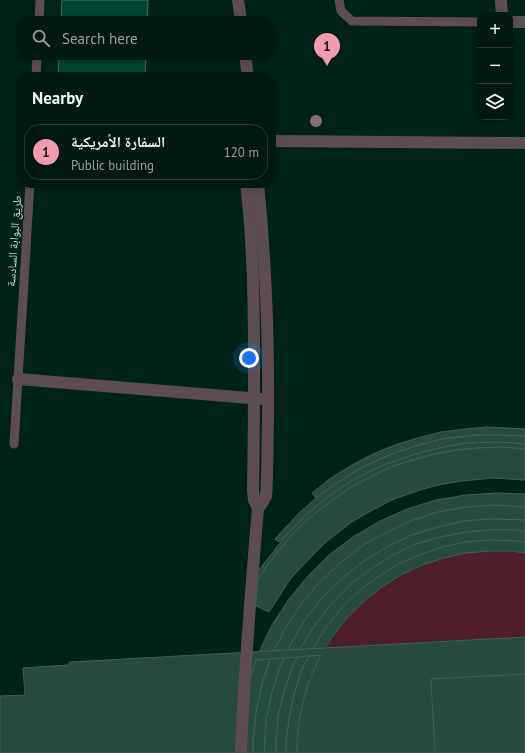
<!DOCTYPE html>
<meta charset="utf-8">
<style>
body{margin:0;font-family:"PT Sans","Noto Naskh Arabic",sans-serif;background:#0a231b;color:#f1f3f6}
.controls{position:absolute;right:12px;top:12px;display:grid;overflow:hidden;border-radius:8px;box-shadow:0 2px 6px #0003}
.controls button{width:36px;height:36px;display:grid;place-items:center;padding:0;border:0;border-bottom:1px solid #223832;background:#001a12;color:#f1f3f6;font:20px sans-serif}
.you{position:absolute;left:249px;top:358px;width:14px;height:14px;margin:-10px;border:3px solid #fff;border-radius:50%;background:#1a73e8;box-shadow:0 0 0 6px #1a73e833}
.badge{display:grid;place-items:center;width:26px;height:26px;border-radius:50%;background:#f29aae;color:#111;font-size:13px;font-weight:700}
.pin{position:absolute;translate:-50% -33px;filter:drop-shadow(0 1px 2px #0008)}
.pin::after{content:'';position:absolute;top:21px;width:14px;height:12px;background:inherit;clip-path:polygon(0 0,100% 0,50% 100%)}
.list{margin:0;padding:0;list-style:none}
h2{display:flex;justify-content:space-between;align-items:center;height:52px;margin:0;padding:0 16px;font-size:17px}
h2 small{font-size:13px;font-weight:400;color:#95a19f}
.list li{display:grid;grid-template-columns:26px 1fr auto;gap:12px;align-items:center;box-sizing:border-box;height:56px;margin:0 8px 8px;padding:0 8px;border:1px solid #223832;border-radius:16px}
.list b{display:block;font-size:15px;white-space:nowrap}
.list p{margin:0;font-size:13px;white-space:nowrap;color:#95a19f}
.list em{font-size:13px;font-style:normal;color:#95a19f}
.icon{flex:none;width:22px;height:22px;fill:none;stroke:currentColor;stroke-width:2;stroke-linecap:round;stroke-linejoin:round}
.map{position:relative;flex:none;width:525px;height:753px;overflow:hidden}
.search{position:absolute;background:#001a12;box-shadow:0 2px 6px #0003;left:16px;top:16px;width:260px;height:44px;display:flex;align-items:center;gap:10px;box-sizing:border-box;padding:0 14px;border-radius:16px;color:#95a19f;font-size:15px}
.panel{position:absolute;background:#001a12;box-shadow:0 2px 6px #0003;left:16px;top:72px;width:260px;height:116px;border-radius:16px}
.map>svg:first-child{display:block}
.green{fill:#4e1f2b}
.water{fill:#004432;stroke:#3d7263}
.building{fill:#274b3e;stroke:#3d6255}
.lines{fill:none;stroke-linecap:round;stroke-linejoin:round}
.lane{stroke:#5d4d50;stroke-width:9}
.street{stroke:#5d4d50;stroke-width:12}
.tree{fill:#886e72}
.labels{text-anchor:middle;stroke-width:3;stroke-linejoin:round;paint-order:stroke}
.street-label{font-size:12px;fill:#caddd5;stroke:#002318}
</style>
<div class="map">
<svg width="525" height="753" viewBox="0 0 525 753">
<rect width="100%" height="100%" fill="#002318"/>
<path class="green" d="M489 551H512L525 553V637L326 648C352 604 394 572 443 558 458 554 473 552 489 551Z"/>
<g class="water">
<polygon points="62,0 148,0 147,21 61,21"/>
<polygon points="59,55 146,55 145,77 58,77"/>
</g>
<g class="building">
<polygon points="488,427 525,429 525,436 500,435 477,435 442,439 419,445 386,456 355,471 335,484 316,498 312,493 331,478 352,465 373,454 395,445 418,438 441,432 465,429"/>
<polygon points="477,435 500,435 525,436 525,444 489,442 467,443 444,447 422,452 389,463 368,472 339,489 320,503 303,518 279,542 275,539 299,513 316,498 335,484 365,466 397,452 419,445 442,439"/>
<polygon points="501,442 525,444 525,449 501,447 479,448 456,450 434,454 412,460 391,467 351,487 332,500 306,521 283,545 269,563 256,582 259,570 287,534 303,518 320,503 348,483 368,472 389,463 422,452 444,447 467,443"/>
<polygon points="501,447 525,449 525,480 493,478 462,481 443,484 423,489 394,499 367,513 350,523 326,542 312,556 291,578 269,612 246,601 256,582 269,563 290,537 306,521 323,507 351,487 391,467 423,457 456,450 479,448"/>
<polygon points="496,493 525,494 525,507 495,505 467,507 438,512 411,521 385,533 360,547 338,565 317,585 299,607 284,631 270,659 256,660 259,652 272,625 289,599 308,576 329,555 353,537 380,521 407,509 436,500 466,495"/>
<polygon points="495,505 525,507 525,520 491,519 464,521 438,527 412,535 387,547 364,561 343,578 323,597 306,618 292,642 284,658 270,659 284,631 299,607 317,585 338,565 360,547 385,533 411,521 438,512 467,507"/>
<polygon points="491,519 525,520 525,532 517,530 491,530 466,532 441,537 416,544 393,555 371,569 351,584 333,602 317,622 303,644 297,657 284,658 292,642 306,618 323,597 343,578 364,561 387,547 412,535 438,527 464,521"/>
<polygon points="491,530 517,530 525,532 525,542 514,541 490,540 466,542 442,547 419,555 397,565 376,578 357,593 340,610 325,629 312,650 309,656 297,657 303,644 317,622 333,602 351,584 371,569 393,555 416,544 441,537 466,532"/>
<polygon points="490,540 514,541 525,542 525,553 512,551 489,551 466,553 444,558 422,565 401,575 382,587 364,601 347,618 333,636 321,655 309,656 312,650 325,629 340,610 357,593 376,578 397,565 419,555 442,547 466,542"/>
<polygon points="525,637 525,753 0,753 0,696 25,695 23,668 68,665 70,662"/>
<polygon points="321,655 311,676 304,698 299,720 297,743 297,753 286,753 286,742 289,718 294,694 301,671 309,656"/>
<polygon points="309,656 301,671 294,694 289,718 286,742 286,753 276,753 276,742 278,716 284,691 292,667 297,657"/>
<polygon points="297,657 292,667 284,691 278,716 276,742 276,753 264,753 266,719 272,692 280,666 284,658"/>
<polygon points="284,658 280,666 272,692 266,719 264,753 253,753 253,741 256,712 262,684 270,659"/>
<polygon points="270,659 262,684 256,712 253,741 253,753 240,753 249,681 256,660"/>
<polygon points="525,674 525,753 435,753 431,679"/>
</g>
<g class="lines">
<g class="lane">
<polyline points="339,0 341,11 352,21 480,22"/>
<polyline points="39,21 40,0"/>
<polyline points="36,77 37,55"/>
<polyline points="14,444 30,183"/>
</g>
<g class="street">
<polyline points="238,0 241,21"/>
<polyline points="501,0 502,15"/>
<polyline points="510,22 525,22"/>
<polyline points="245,55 248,77"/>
<polyline points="271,141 525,143"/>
<polyline points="18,379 261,399"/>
<path d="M258 508 261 505 266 496C268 472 267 447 268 423 269 343 266 263 258 183"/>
<path d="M241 753C244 671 251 590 258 508L254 500 253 490C254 444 254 397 254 350 254 294 253 239 246 183"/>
</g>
</g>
<circle class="tree" cx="316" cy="121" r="6"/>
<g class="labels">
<g class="street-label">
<text transform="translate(14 241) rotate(-86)" y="4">طريق البوابة السادسة</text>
</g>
</g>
</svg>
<div class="controls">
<button>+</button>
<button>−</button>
<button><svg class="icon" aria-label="layers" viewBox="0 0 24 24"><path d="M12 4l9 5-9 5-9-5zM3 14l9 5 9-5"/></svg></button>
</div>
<div class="you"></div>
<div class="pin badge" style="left:327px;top:66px">1</div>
<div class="search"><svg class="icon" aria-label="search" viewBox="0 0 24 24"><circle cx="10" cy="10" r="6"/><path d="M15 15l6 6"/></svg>Search here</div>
<section class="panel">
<h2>Nearby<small></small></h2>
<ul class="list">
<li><span class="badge">1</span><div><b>السفارة الأمريكية</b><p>Public building</p></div><em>120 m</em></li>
</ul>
</section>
</div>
